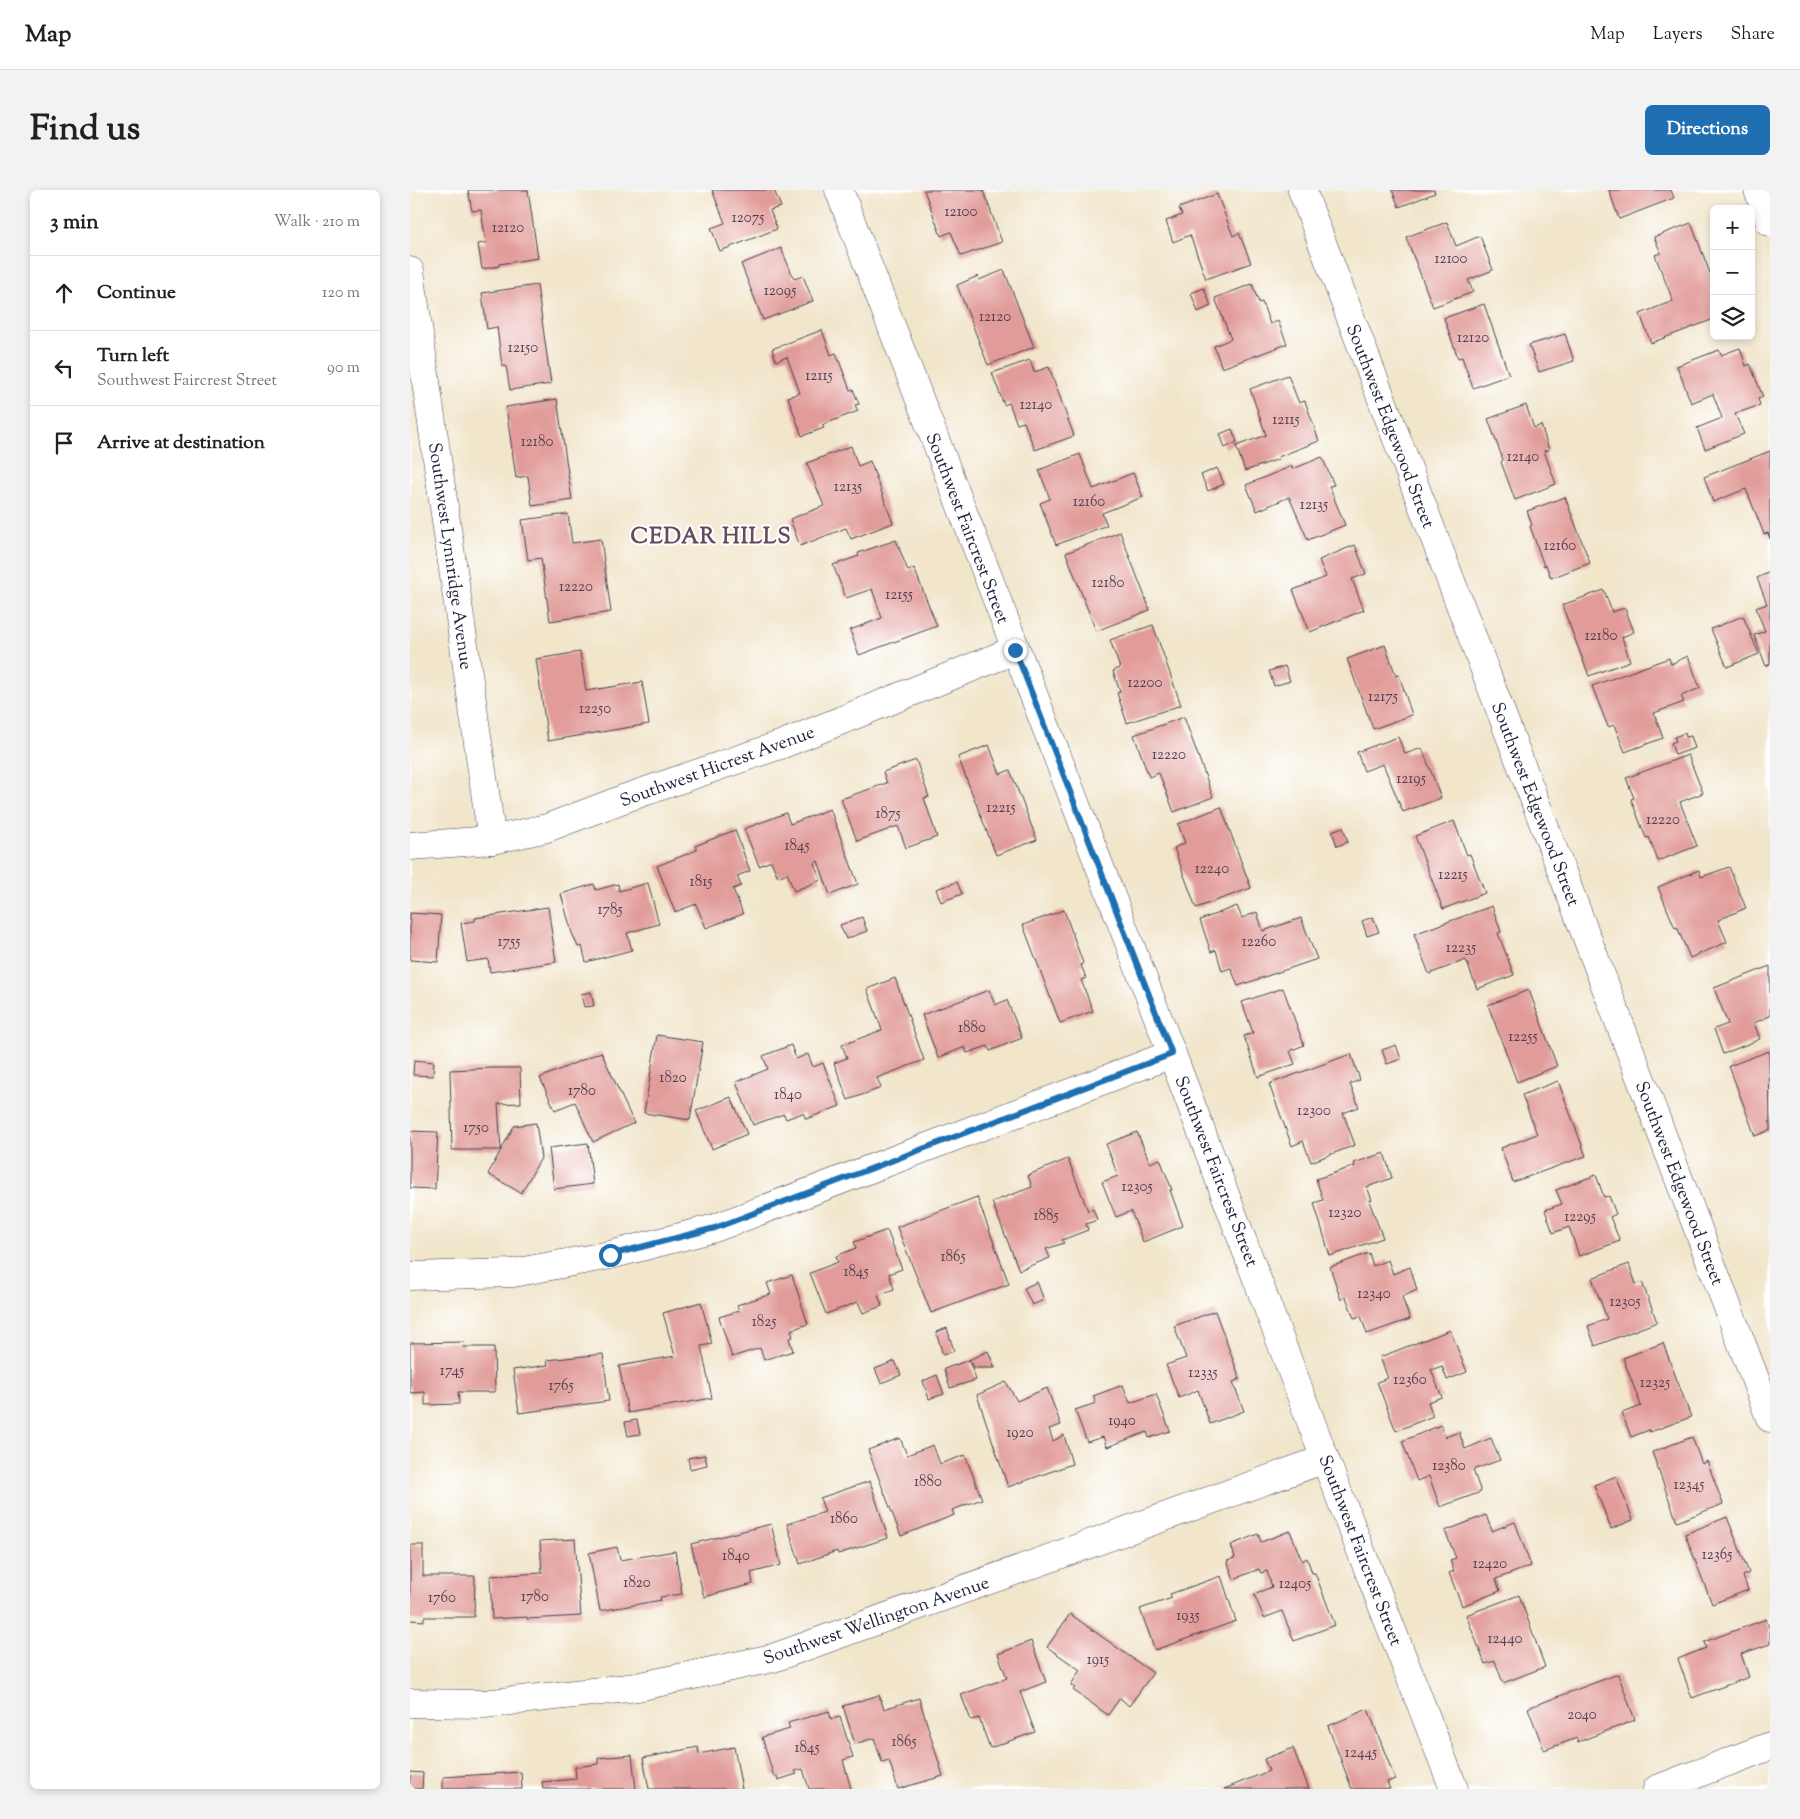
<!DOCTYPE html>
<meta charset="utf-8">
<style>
body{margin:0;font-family:"Sorts Mill Goudy",serif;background:#f2f2f2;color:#202124}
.controls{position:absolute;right:15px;top:15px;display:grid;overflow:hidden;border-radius:8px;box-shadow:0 2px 8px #0003}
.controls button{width:45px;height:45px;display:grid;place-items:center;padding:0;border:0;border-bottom:1px solid #e0e0e0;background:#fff;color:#202124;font:25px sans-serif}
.stop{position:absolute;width:15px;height:15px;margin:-11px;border:4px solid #1f6fb2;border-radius:50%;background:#fff}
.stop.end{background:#1f6fb2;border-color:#fff;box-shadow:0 1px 5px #0008}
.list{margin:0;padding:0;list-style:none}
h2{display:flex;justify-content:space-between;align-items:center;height:65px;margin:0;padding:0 20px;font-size:21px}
h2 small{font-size:16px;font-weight:400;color:#757577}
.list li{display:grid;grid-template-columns:32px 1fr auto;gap:15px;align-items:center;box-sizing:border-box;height:75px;padding:0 20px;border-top:1px solid #e0e0e0}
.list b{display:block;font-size:19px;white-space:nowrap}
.list p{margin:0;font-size:16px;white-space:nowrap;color:#757577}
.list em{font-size:16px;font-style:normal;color:#757577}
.icon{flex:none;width:28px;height:28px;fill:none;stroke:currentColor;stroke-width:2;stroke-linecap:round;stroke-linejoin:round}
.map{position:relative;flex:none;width:1360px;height:1599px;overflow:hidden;border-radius:8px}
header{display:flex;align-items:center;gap:30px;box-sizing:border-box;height:70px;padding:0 25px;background:#fff;border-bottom:1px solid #e0e0e0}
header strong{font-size:24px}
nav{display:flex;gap:28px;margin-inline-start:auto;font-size:18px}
.intro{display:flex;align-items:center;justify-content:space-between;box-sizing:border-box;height:120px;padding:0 30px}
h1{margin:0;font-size:35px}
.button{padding:12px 22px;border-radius:8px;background:#1f6fb2;color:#fff;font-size:18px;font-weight:700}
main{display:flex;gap:30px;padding:0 30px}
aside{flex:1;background:#fff;border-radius:8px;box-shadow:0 2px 8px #0003}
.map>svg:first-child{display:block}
.building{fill:#e19b98}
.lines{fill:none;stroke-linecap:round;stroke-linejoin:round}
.street-casing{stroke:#413f50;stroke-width:29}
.street{stroke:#fff;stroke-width:28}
.route{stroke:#1f6fb2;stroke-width:6}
.labels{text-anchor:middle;stroke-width:4;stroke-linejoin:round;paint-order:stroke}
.number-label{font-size:15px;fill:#524052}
.street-label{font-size:18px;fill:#22223b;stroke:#fff}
.district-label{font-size:22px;font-weight:bold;letter-spacing:1px;fill:#654c5c;stroke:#fff}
</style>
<header>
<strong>Map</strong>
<nav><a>Map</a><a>Layers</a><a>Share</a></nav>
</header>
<div class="intro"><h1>Find us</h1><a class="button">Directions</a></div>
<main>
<aside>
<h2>3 min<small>Walk · 210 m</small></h2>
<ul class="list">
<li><svg class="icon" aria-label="ahead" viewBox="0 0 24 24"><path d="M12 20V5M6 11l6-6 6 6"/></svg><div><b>Continue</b></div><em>120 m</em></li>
<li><svg class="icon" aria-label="left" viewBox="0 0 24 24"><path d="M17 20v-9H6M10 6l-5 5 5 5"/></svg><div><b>Turn left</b><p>Southwest Faircrest Street</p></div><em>90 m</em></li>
<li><svg class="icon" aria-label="arrive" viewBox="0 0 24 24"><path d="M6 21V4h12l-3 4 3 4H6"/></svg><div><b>Arrive at destination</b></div></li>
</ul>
</aside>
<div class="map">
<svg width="1360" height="1599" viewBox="0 0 1360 1599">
<rect width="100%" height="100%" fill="#fff"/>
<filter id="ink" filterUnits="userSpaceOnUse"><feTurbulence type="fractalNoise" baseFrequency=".02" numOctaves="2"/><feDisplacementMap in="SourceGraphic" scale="10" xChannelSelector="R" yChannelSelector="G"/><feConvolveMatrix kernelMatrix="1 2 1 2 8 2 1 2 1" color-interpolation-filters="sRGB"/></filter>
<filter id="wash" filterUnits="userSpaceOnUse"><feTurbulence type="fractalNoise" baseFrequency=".0096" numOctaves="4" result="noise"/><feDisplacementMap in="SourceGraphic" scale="20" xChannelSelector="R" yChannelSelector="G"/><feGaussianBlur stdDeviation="1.12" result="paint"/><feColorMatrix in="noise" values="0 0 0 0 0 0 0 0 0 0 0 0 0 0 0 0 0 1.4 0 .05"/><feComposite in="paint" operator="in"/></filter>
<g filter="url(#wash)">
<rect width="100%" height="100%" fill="#f1e5ca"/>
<g id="blocks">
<g class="building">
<polygon points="58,0 118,0 128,68 89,74 89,76 72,79 68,54 76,53 71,20 62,21"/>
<polygon points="302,0 364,0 371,17 360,20 367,39 310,61 301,38 315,33"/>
<polygon points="514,0 573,0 592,52 551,66 541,42 531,46"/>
<polygon points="982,0 1024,0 1025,3 989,17"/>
<polygon points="1199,0 1261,0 1264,8 1209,29"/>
<polygon points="807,4 823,46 829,43 841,73 796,89 780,45 763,52 756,31 772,25 769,18"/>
<polygon points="1037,32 1046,56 1070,46 1083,80 1058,90 1063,102 1023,117 996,47"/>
<polygon points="1281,33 1300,83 1304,81 1304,129 1241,153 1230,124 1263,111 1245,65 1251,63 1244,47"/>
<polygon points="371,58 384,89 393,86 403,111 353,130 331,74"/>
<polygon points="594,80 624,157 578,175 547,95 568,86 569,90"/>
<polygon points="842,94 849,113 852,112 860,134 868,131 877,154 812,178 804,156 821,149 805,108"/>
<polygon points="127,95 141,194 100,200 96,176 92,176 87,137 77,139 72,103"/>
<polygon points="794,98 801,116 788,122 781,103"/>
<polygon points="1074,114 1099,185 1063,198 1052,167 1048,168 1034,128"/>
<polygon points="412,140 421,165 426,163 440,200 443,199 449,214 445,215 448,221 412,235 414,238 392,246 378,207 390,203 377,167 366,171 362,159"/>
<polygon points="1155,144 1164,171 1129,182 1119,155"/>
<polygon points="1330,158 1336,176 1340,174 1353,207 1348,209 1350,215 1325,224 1334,244 1295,259 1287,238 1312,228 1303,204 1281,213 1267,176 1309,160 1311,165"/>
<polygon points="620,170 624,182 639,177 664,246 625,260 614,232 607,234 599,213 594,215 582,183"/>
<polygon points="878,185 889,213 895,211 909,251 868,267 869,269 835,281 826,256 856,245 840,199"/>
<polygon points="147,209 162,310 122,316 118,286 106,288 96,217"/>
<polygon points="1116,215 1124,238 1131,235 1139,260 1134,261 1146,294 1105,310 1091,272 1093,270 1078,229"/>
<polygon points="822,239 827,252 815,258 810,244"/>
<polygon points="441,256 448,276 460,271 483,333 441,349 436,338 390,356 380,329 414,316 397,273"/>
<polygon points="1360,261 1360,349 1358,343 1354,344 1336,299 1303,312 1294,287"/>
<polygon points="670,264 683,299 723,283 733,307 692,323 697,335 646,355 630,313 640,309 629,280"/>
<polygon points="912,267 924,295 919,296 935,335 898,350 879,307 847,321 836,295 882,276 883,279"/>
<polygon points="807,278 814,294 798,301 791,285"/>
<polygon points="1155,307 1180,373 1141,388 1136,375 1134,376 1120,336 1122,335 1117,321"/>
<polygon points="158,324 162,353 191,349 201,422 140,431 131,368 118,370 112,330"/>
<polygon points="710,342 740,420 686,441 656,363"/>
<polygon points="486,350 498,381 504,378 527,436 449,465 440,440 472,428 462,399 436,408 423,375 449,366 448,363"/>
<polygon points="945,355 956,384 942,389 954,420 900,442 883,400 916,387 909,370"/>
<polygon points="1360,382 1360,474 1356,476 1344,445 1355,441 1346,418 1357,414 1347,388"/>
<polygon points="1194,400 1202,422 1215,418 1224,442 1212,447 1220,471 1179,486 1152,415"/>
<polygon points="1333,426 1349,464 1317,477 1301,439"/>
<polygon points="743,435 771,515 717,533 707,503 710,502 703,481 710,478 700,450"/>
<polygon points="975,455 986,486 989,485 1002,525 963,539 937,469"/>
<polygon points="170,462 176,501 232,492 239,534 138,551 126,469"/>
<polygon points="1278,466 1290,498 1271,506 1274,512 1244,523 1253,548 1215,562 1204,535 1198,537 1182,496 1259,468 1261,474"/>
<polygon points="875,476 880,491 864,496 859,481"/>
<polygon points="774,527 803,607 764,622 749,583 739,587 724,545"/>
<polygon points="1275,543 1276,547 1281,546 1285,558 1265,565 1261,553 1266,551 1264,547"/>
<polygon points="988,547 995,564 1012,558 1031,608 993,622 973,574 954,581 947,562"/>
<polygon points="579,555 590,584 600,580 627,650 586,665 548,567"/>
<polygon points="1278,565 1293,603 1270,612 1287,656 1248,671 1239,647 1236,648 1221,609 1224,608 1216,588"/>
<polygon points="506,570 519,607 514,608 527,647 496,658 488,636 447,651 431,609 477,593 473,582"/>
<polygon points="811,617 841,698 786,718 764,658 775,653 768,634"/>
<polygon points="420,619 448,694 420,705 408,671 404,673 411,690 384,701 377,683 368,687 361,671 349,676 334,639 376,623 380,634"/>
<polygon points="1044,631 1057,665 1060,664 1075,703 1033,719 1005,646"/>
<polygon points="933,637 938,652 927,656 922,641"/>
<polygon points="325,640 340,681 327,686 331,696 323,699 333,724 296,738 286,714 265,722 247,676 287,660 285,656"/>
<polygon points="1319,677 1336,718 1308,730 1317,752 1280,768 1267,737 1265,738 1248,697 1289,680 1291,687"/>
<polygon points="547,692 552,704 531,712 526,699"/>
<polygon points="238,693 249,734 217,743 222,760 176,772 172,756 168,757 162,743 151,704 184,694 186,700 208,694 209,701"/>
<polygon points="827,716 832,728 847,722 853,741 891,728 907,769 828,796 821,778 812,781 806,760 801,762 790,730"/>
<polygon points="1082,716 1091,742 1088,743 1104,785 1067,799 1056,770 1019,784 1004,744"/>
<polygon points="138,717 146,772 80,782 78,769 57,772 51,733 65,731 65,728"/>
<polygon points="654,720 673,773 671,775 676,788 671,790 683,821 650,833 613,735"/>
<polygon points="0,723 31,725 28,772 0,770"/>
<polygon points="452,727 457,741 436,749 430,735"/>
<polygon points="963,727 969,742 957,746 952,731"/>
<polygon points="1360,776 1360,826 1344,833 1350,849 1313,864 1304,839 1318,834 1304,798"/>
<polygon points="485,788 514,870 467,888 471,898 438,910 424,873 437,868 432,855 472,840 457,799"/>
<polygon points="873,798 894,855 880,861 885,874 848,887 834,846 843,843 832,812"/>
<polygon points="579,800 585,815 597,810 612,848 580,861 578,856 557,863 555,857 528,868 512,825"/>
<polygon points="1119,800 1147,876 1107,892 1078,815"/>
<polygon points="181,802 184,816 174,817 171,804"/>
<polygon points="247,845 293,852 280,930 234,923"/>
<polygon points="381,855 386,869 398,864 403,877 413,873 430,916 396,929 393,923 376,929 374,924 343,935 326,892 358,879 353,866"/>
<polygon points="986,855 991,869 977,874 972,860"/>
<polygon points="1359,861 1360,940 1345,946 1319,876"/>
<polygon points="191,862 224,933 183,952 165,912 145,920 130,888"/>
<polygon points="941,864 950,890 940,894 949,917 933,923 945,955 901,972 893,951 882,956 859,894"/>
<polygon points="4,870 24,872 23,886 3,885"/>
<polygon points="82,878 110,878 111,913 88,914 91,960 42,960 40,880"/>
<polygon points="1148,891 1176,966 1103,992 1091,958 1127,944 1112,905"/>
<polygon points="321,907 337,944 302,959 286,921"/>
<polygon points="126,933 131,968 111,1003 78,984 104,936"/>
<polygon points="0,941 28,942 25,999 0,998"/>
<polygon points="727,942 740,973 750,969 762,1000 760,1000 773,1036 733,1052 721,1021 706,1027 692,992 708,986 696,954"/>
<polygon points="178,953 183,994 144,999 139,958"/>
<polygon points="974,963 982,988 957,997 962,1010 959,1011 973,1048 920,1066 904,1013 913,1010 906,989 945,976 944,973"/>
<polygon points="658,969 678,1021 683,1019 687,1030 676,1034 678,1040 652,1050 654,1053 636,1059 640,1068 609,1080 582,1012 622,997 618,985"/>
<polygon points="1186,985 1194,1007 1199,1006 1206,1024 1200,1027 1210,1051 1169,1066 1159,1037 1143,1043 1135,1020 1152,1014 1146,1000"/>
<polygon points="567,1007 599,1094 521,1123 487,1037"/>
<polygon points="477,1040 492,1079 479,1084 484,1099 468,1105 472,1116 453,1123 448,1112 416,1124 400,1083 428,1072 426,1066 446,1058 444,1052"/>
<polygon points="959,1063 963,1076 978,1070 983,1084 1000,1077 1007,1100 992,1107 1000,1129 957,1144 951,1126 944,1128 936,1107 931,1110 920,1077"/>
<polygon points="1219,1074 1226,1094 1232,1092 1247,1132 1185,1156 1178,1136 1197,1129 1182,1088"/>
<polygon points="382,1085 398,1134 381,1140 383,1147 379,1148 383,1161 354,1170 350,1158 322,1167 309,1127 329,1121 327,1115 361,1104 357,1093"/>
<polygon points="627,1092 634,1110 622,1115 614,1098"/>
<polygon points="291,1112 302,1154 291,1156 302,1208 218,1223 209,1176 265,1166 253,1123"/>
<polygon points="805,1121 830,1189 823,1192 834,1221 800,1234 788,1200 769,1208 756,1175 776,1168 764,1136"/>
<polygon points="537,1138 544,1161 533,1165 526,1142"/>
<polygon points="1040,1140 1057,1182 1037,1190 1032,1176 1021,1180 1032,1207 1018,1212 1023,1226 986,1241 967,1192 978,1188 970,1167"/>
<polygon points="54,1152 53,1157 84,1157 85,1202 48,1202 49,1214 15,1215 15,1202 0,1203 0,1153"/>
<polygon points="1253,1153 1281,1227 1240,1242 1239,1240 1221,1247 1212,1223 1231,1216 1213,1168"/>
<polygon points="578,1161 585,1178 565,1178 559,1170 566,1190 540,1198 534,1179 559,1170"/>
<polygon points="193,1164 199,1211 109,1223 103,1180 138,1175 137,1170"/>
<polygon points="485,1171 491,1185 471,1193 465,1179"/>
<polygon points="527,1185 534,1204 519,1209 513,1191"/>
<polygon points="596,1192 607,1211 637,1198 651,1235 639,1239 643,1251 654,1245 662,1274 598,1297 567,1205"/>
<polygon points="713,1195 720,1213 746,1204 760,1241 739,1248 737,1242 697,1257 693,1247 677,1252 665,1220 686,1213 683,1206"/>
<polygon points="227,1230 230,1244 218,1246 215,1232"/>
<polygon points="1031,1235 1035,1247 1049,1242 1055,1259 1081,1248 1090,1270 1063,1280 1071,1302 1030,1317 1019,1286 1007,1291 992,1251"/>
<polygon points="1282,1247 1292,1274 1297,1271 1313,1314 1267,1332 1242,1262"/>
<polygon points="490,1248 497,1265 523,1255 530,1274 555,1265 572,1309 542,1320 544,1325 491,1346 458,1260"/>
<polygon points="295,1265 297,1275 280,1279 278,1268"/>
<polygon points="1206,1286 1223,1330 1201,1339 1184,1295"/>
<polygon points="460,1291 478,1348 428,1364 427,1361 390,1374 377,1334 415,1322 410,1308"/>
<polygon points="1076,1325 1082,1341 1105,1332 1121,1376 1086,1389 1090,1401 1052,1416 1039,1383 1044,1381 1040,1370 1046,1368 1035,1341"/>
<polygon points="1317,1327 1339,1383 1333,1386 1338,1400 1302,1414 1275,1344"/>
<polygon points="361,1334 371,1375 341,1383 343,1394 294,1407 281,1354"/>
<polygon points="880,1341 892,1371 897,1368 902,1383 905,1383 925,1435 884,1451 872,1421 854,1428 844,1404 862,1397 857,1381 851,1383 849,1379 824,1389 817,1371 825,1368 821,1355 848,1344 851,1352"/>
<polygon points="165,1349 171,1426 117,1429 117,1427 82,1429 80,1386 132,1383 130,1351"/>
<polygon points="0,1355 13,1355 13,1386 65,1386 64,1427 14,1427 14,1431 0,1430"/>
<polygon points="207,1357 210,1370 265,1361 272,1404 250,1407 251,1410 190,1421 179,1363"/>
<polygon points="811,1386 826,1431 745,1460 730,1419 762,1408 760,1404"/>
<polygon points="1109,1405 1135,1477 1093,1493 1085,1471 1075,1474 1056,1425"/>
<polygon points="660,1424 743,1483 719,1516 710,1508 698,1525 663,1500 665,1498 661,1495 670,1480 637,1457"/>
<polygon points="1356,1429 1360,1439 1360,1454 1331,1464 1339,1487 1282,1508 1268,1469 1296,1458 1294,1452"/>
<polygon points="621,1451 636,1492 610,1502 625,1542 580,1558 569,1528 561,1530 551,1505 597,1488 588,1464"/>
<polygon points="1208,1484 1225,1530 1168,1552 1167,1548 1134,1560 1118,1518"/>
<polygon points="469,1505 474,1519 509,1508 533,1586 488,1599 479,1570 472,1572 464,1548 445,1554 433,1516"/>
<polygon points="958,1519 985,1589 977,1592 980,1599 942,1599 918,1536"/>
<polygon points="419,1521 421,1529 430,1527 443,1567 433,1570 441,1599 399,1599 393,1579 385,1581 387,1584 368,1590 367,1586 364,1587 352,1547 380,1539 378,1533"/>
<polygon points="288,1557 289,1564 324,1557 332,1599 239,1599 233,1568"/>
<polygon points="883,1558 899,1599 814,1599 859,1581 854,1569"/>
<polygon points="222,1565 226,1599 133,1599 132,1592 166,1589 165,1577 188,1574 188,1568"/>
<polygon points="0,1582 13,1583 12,1599 0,1599"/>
<polygon points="111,1582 112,1599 33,1599 33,1587"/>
</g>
</g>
</g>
<g filter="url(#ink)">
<use href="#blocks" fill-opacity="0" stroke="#413f50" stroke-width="1"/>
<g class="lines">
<g class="street-casing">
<g id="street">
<polyline points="429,0 762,864 915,1269 1044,1599"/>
<polyline points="892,0 1360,1228"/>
<polyline points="1348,0 1360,32"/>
<polyline points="0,81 82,650"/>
<polyline points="0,656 82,650 137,638 213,609 373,554 605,460"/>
<polyline points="0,1086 103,1083 200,1065 305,1038 762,864"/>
<polyline points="0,1513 74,1514 227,1497 363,1468 915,1269"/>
<polyline points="1247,1599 1360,1556"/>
</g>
</g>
<use href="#street" class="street"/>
</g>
</g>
<g class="lines" filter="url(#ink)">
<polyline class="route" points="200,1065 305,1038 762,864 605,460"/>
</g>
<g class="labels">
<g class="number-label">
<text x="551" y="26">12100</text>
<text x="338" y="32">12075</text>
<text x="98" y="42">12120</text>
<text x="1041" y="73">12100</text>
<text x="370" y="105">12095</text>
<text x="585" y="131">12120</text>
<text x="1063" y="152">12120</text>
<text x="113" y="162">12150</text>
<text x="409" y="190">12115</text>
<text x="626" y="219">12140</text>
<text x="876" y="234">12115</text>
<text x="127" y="256">12180</text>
<text x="1113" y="271">12140</text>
<text x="438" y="301">12135</text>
<text x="679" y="316">12160</text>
<text x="904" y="319">12135</text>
<text x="1150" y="360">12160</text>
<text x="698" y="397">12180</text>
<text x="166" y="401">12220</text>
<text x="489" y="409">12155</text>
<text x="1191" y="450">12180</text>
<text x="735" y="497">12200</text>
<text x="973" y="511">12175</text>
<text x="185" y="523">12250</text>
<text x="759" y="569">12220</text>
<text x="1001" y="593">12195</text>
<text x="591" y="622">12215</text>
<text x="478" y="628">1875</text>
<text x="1253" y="634">12220</text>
<text x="387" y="660">1845</text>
<text x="802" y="683">12240</text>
<text x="1043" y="689">12215</text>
<text x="291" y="696">1815</text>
<text x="200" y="724">1785</text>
<text x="99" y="756">1755</text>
<text x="849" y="756">12260</text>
<text x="1051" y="762">12235</text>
<text x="562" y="842">1880</text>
<text x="1113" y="851">12255</text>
<text x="263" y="892">1820</text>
<text x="172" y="905">1780</text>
<text x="378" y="909">1840</text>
<text x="904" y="925">12300</text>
<text x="66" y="942">1750</text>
<text x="727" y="1001">12305</text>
<text x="935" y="1027">12320</text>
<text x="636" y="1030">1885</text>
<text x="1170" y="1031">12295</text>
<text x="543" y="1071">1865</text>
<text x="446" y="1086">1845</text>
<text x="964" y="1108">12340</text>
<text x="1215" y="1116">12305</text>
<text x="354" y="1136">1825</text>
<text x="42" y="1185">1745</text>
<text x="793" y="1187">12335</text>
<text x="1000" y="1194">12360</text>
<text x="1245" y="1197">12325</text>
<text x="151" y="1200">1765</text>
<text x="712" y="1235">1940</text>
<text x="610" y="1247">1920</text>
<text x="1039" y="1280">12380</text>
<text x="518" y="1296">1880</text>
<text x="1279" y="1299">12345</text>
<text x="434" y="1333">1860</text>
<text x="1307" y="1369">12365</text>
<text x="326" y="1370">1840</text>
<text x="1080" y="1378">12420</text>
<text x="227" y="1397">1820</text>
<text x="885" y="1398">12405</text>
<text x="125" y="1411">1780</text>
<text x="32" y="1412">1760</text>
<text x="778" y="1430">1935</text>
<text x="1095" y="1453">12440</text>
<text x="688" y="1474">1915</text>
<text x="1172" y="1529">2040</text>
<text x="494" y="1556">1865</text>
<text x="397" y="1562">1845</text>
<text x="951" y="1567">12445</text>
</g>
<g class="street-label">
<text transform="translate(981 236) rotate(69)" y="6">Southwest Edgewood Street</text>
<text transform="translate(558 338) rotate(69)" y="6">Southwest Faircrest Street</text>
<text transform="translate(41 366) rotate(82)" y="6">Southwest Lynnridge Avenue</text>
<text transform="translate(307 576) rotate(-20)" y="6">Southwest Hicrest Avenue</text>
<text transform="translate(1126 614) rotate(69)" y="6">Southwest Edgewood Street</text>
<text transform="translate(807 981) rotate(69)" y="6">Southwest Faircrest Street</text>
<text transform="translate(1270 993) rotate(69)" y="6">Southwest Edgewood Street</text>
<text transform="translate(951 1360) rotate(69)" y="6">Southwest Faircrest Street</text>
<text transform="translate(466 1430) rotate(-19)" y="6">Southwest Wellington Avenue</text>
</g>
<g class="district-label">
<text x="301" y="353">CEDAR HILLS</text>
</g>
</g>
</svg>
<div class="controls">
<button>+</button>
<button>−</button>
<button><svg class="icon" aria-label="layers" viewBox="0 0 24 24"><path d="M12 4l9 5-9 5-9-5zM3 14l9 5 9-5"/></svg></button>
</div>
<div class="stop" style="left:200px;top:1065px"></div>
<div class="stop end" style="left:605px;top:460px"></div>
</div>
</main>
